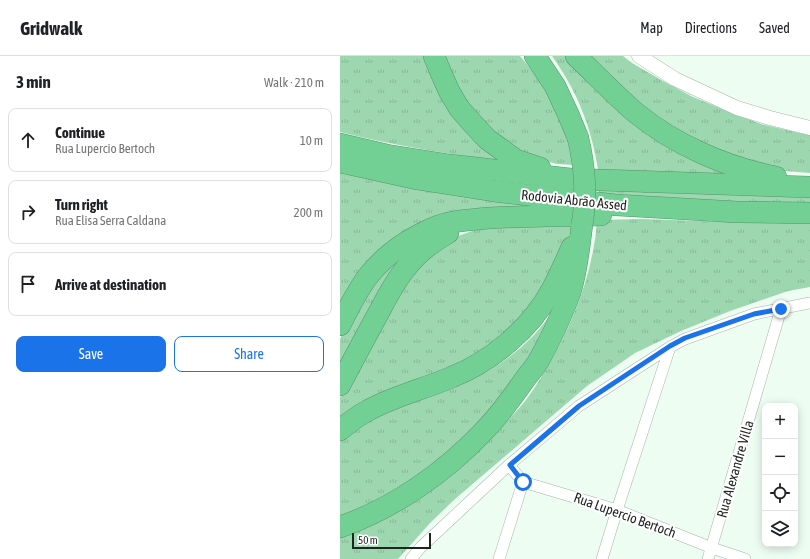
<!DOCTYPE html>
<meta charset="utf-8">
<style>
body{margin:0;font-family:"Asap Condensed",sans-serif;background:#f2f2f2;color:#202124}
.controls{position:absolute;right:12px;bottom:12px;display:grid;overflow:hidden;border-radius:8px;box-shadow:0 2px 10px #0003}
.controls button{width:36px;height:36px;display:grid;place-items:center;padding:0;border:0;border-bottom:1px solid #e0e0e0;background:#fff;color:#202124;font:20px sans-serif}
.scale{position:absolute;left:12px;bottom:10px;width:79px;box-sizing:border-box;padding-left:4px;border:2px solid #1e2420;border-top:0;font-size:11px;line-height:14px;white-space:nowrap;color:#1e2420;-webkit-text-stroke:3px #fff;paint-order:stroke}
.stop{position:absolute;width:12px;height:12px;margin:-9px;border:3px solid #1a73e8;border-radius:50%;background:#fff}
.stop.end{background:#1a73e8;border-color:#fff;box-shadow:0 1px 4px #0008}
.list{margin:0;padding:0;list-style:none}
h2{display:flex;justify-content:space-between;align-items:center;height:52px;margin:0;padding:0 16px;font-size:17px}
h2 small{font-size:13px;font-weight:400;color:#757577}
.list li{display:grid;grid-template-columns:26px 1fr auto;gap:12px;align-items:center;box-sizing:border-box;height:64px;margin:0 8px 8px;padding:0 8px;border:1px solid #e0e0e0;border-radius:8px}
.list b{display:block;font-size:15px;white-space:nowrap}
.list p{margin:0;font-size:13px;white-space:nowrap;color:#757577}
.list em{font-size:13px;font-style:normal;color:#757577}
.actions{display:flex;gap:8px;padding:12px 16px}
.actions a{flex:1;padding:9px 0;border:1px solid #1a73e8;border-radius:8px;text-align:center;font-size:14px;color:#1a73e8}
.actions .main{background:#1a73e8;color:#fff}
.icon{flex:none;width:22px;height:22px;fill:none;stroke:currentColor;stroke-width:2;stroke-linecap:round;stroke-linejoin:round}
.map{position:relative;flex:none;width:470px;height:503px;overflow:hidden}
header{display:flex;align-items:center;gap:24px;box-sizing:border-box;height:56px;padding:0 20px;background:#fff;border-bottom:1px solid #e0e0e0}
header strong{font-size:19px}
nav{display:flex;gap:22px;margin-inline-start:auto;font-size:14px}
main{display:flex}
aside{flex:1;background:#fff}
.map>svg:first-child{display:block}
.grass{fill:url(#grass-tufts)}
.lines{fill:none;stroke-linecap:round;stroke-linejoin:round}
.minor-casing{stroke:#a6b5aa;stroke-width:12}
.tertiary-casing{stroke:#a6b5aa;stroke-width:15}
.motorway-casing{stroke:#55946b;stroke-width:22}
.minor{stroke:#fff;stroke-width:11}
.tertiary{stroke:#fff;stroke-width:14}
.motorway{stroke:#73d094;stroke-width:21}
.motorway-bridge-casing{stroke:#55946b;stroke-width:22;stroke-linecap:butt}
.motorway-bridge{stroke:#73d094;stroke-width:21}
.route{stroke:#1a73e8;stroke-width:5}
.labels{text-anchor:middle;stroke-width:4;stroke-linejoin:round;paint-order:stroke}
.street-label{font-size:14px;fill:#1e2420;stroke:#fff}
</style>
<header>
<strong>Gridwalk</strong>
<nav><a>Map</a><a>Directions</a><a>Saved</a></nav>
</header>
<main>
<aside>
<h2>3 min<small>Walk · 210 m</small></h2>
<ul class="list">
<li><svg class="icon" aria-label="ahead" viewBox="0 0 24 24"><path d="M12 20V5M6 11l6-6 6 6"/></svg><div><b>Continue</b><p>Rua Lupercio Bertoch</p></div><em>10 m</em></li>
<li><svg class="icon" aria-label="right" viewBox="0 0 24 24"><path d="M7 20v-9h11M14 6l5 5-5 5"/></svg><div><b>Turn right</b><p>Rua Elisa Serra Caldana</p></div><em>200 m</em></li>
<li><svg class="icon" aria-label="arrive" viewBox="0 0 24 24"><path d="M6 21V4h12l-3 4 3 4H6"/></svg><div><b>Arrive at destination</b></div></li>
</ul>
<div class="actions"><a class="main">Save</a><a>Share</a></div>
</aside>
<div class="map">
<svg width="470" height="503" viewBox="0 0 470 503">
<defs>
<pattern id="grass-tufts" width="24" height="20" patternUnits="userSpaceOnUse"><rect width="24" height="20" fill="#9cd7af"/><path d="M3 7l-1-3M5 7V3M7 7l1-3M15 17l-1-3M17 17v-4M19 17l1-3" fill="none" stroke="#86b896"/></pattern>
</defs>
<rect width="100%" height="100%" fill="#edfdf1"/>
<g class="grass">
<path d="M0 0H89L166 106C110 98 55 90 0 76Z"/>
<path d="M100 0H180C188 10 197 20 204 31 219 55 228 82 233 109L217 108 205 105 176 92 158 81 131 56Z"/>
<path d="M212 0H229L402 120 312 117 258 113C251 70 237 35 212 0Z"/>
<polygon points="246,0 283,0 292,7 323,25 353,41 392,57 421,68 455,76 470,79 470,117 433,114 410,108 328,71"/>
<polygon points="0,116 207,151 99,165 0,258"/>
<polygon points="259,130 470,138 470,149 384,147 259,138"/>
<polygon points="233,163 229,182 204,238 149,295 0,364 0,342 52,238 100,190 118,180 135,174"/>
<path d="M303 163 414 167H470V231L448 235 390 255 341 275 295 297 247 330 115 443 90 467 58 503H0V481L162 370C169 363 175 357 181 350 191 339 199 324 207 312 229 274 247 232 254 189 256 181 256 172 257 164Z"/>
<polygon points="72,188 0,319 0,283 19,245"/>
<path d="M214 252 196 294 121 389 47 442 0 462V385C11 376 22 367 35 361 42 357 50 355 58 352 82 343 106 336 130 325 161 310 197 283 214 252Z"/>
</g>
<g class="lines">
<g class="minor-casing">
<g id="minor">
<polyline points="169,409 183,426 277,454 372,492 405,503"/>
<polyline points="71,503 81,491 169,409 239,350 330,291 345,283 414,258 470,247"/>
<polyline points="159,503 183,426"/>
<polyline points="262,503 277,454 330,291"/>
<polyline points="368,503 441,253"/>
</g>
</g>
<g class="tertiary-casing">
<polyline id="tertiary" points="299,0 335,23 397,52 430,62 470,72"/>
</g>
<g class="motorway-casing">
<g id="motorway">
<polyline points="94,0 101,17 109,35 119,52 133,68 147,83 176,104 200,112"/>
<polyline points="195,0 215,30 229,60 238,82"/>
<path d="M236 0C256 19 275 39 296 57 335 89 386 111 436 121"/>
<polyline points="0,88 47,99 110,109 231,123 470,131"/>
<polyline points="0,106 77,123 154,135 276,149 397,156 470,157"/>
<path d="M0 269C9 252 17 234 29 219 47 197 71 181 98 170 114 164 132 164 149 162 186 160 224 160 261 159"/>
<path d="M0 329C13 304 26 280 39 256 47 241 55 225 66 212 77 197 92 186 108 177"/>
<path d="M0 374C9 367 17 360 27 355 54 340 84 333 112 321 152 305 190 273 211 235 219 221 225 206 232 191"/>
<path d="M0 471C54 452 104 417 143 376 158 361 171 343 183 326 188 318 195 312 199 304 211 283 221 261 230 237 237 215 239 192 242 169"/>
</g>
</g>
<use href="#minor" class="minor"/>
<use href="#tertiary" class="tertiary"/>
<use href="#motorway" class="motorway"/>
<g class="motorway-bridge-casing">
<path id="motorway-bridge" d="M238 82C245 111 247 140 242 169"/>
</g>
<use href="#motorway-bridge" class="motorway-bridge"/>
</g>
<g class="lines">
<polyline class="route" points="183,426 170,409 239,350 330,290 345,282 414,258 441,253"/>
</g>
<g class="labels">
<g class="street-label">
<text transform="translate(234 144) rotate(6)" y="5">Rodovia Abrão Assed</text>
<text transform="translate(395 413) rotate(-74)" y="5">Rua Alexandre Villa</text>
<text transform="translate(285 459) rotate(20)" y="5">Rua Lupercio Bertoch</text>
</g>
</g>
</svg>
<div class="controls">
<button>+</button>
<button>−</button>
<button><svg class="icon" aria-label="locate" viewBox="0 0 24 24"><circle cx="12" cy="12" r="6"/><path d="M12 2v4M12 18v4M2 12h4M18 12h4"/></svg></button>
<button><svg class="icon" aria-label="layers" viewBox="0 0 24 24"><path d="M12 4l9 5-9 5-9-5zM3 14l9 5 9-5"/></svg></button>
</div>
<div class="scale">50 m</div>
<div class="stop" style="left:183px;top:426px"></div>
<div class="stop end" style="left:441px;top:253px"></div>
</div>
</main>
